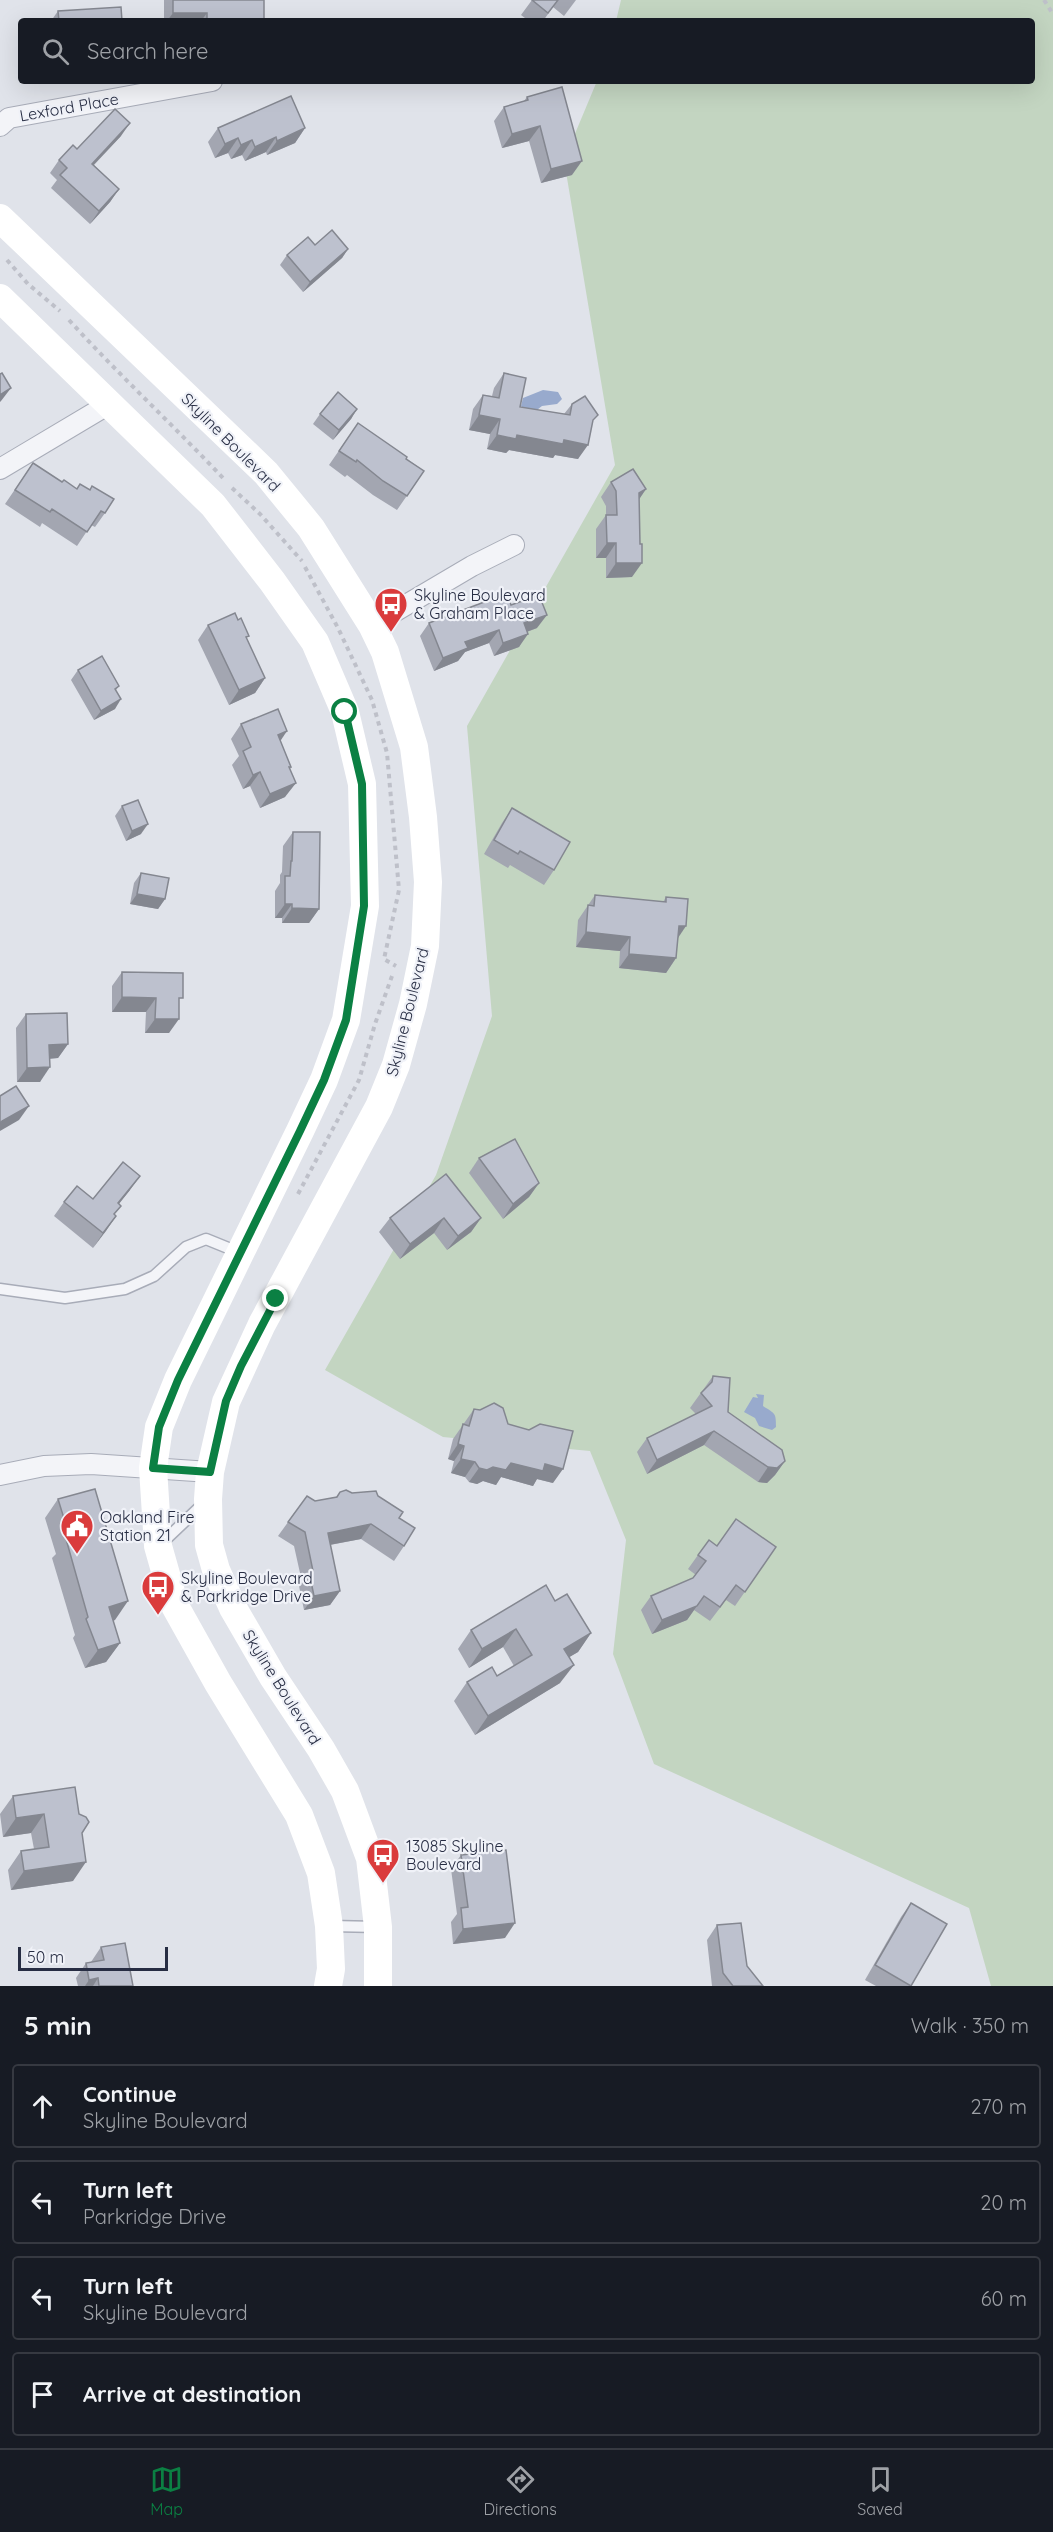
<!DOCTYPE html>
<meta charset="utf-8">
<style>
body{margin:0;font-family:Quicksand,sans-serif;background:#242831;color:#f1f3f6}
.scale{position:absolute;left:18px;bottom:15px;width:150px;box-sizing:border-box;padding-left:6px;border:3px solid #272d43;border-top:0;font-size:16px;line-height:21px;white-space:nowrap;color:#272d43;-webkit-text-stroke:4px #f0f2f8;paint-order:stroke}
.stop{position:absolute;width:18px;height:18px;margin:-14px;border:4px solid #0b8043;border-radius:50%;background:#fff}
.stop.end{background:#0b8043;border-color:#fff;box-shadow:0 2px 6px #0008}
.list{margin:0;padding:0;list-style:none}
h2{display:flex;justify-content:space-between;align-items:center;height:78px;margin:0;padding:0 24px;font-size:26px}
h2 small{font-size:20px;font-weight:400;color:#9ea1a6}
.list li{display:grid;grid-template-columns:39px 1fr auto;gap:18px;align-items:center;box-sizing:border-box;height:84px;margin:0 12px 12px;padding:0 12px;border:2px solid #363941;border-radius:6px}
.list b{display:block;font-size:22px;white-space:nowrap}
.list p{margin:0;font-size:20px;white-space:nowrap;color:#9ea1a6}
.list em{font-size:20px;font-style:normal;color:#9ea1a6}
.icon{flex:none;width:33px;height:33px;fill:none;stroke:currentColor;stroke-width:2;stroke-linecap:round;stroke-linejoin:round}
.map{position:relative;flex:none;width:1053px;height:1986px;overflow:hidden}
.search{position:absolute;background:#171b24;box-shadow:0 6px 24px #0002;left:18px;right:18px;top:18px;height:66px;display:flex;align-items:center;gap:15px;box-sizing:border-box;padding:0 21px;border-radius:6px;color:#9ea1a6;font-size:22px}
.sheet{height:462px;background:#171b24}
nav{display:flex;justify-content:space-around;align-items:center;box-sizing:border-box;height:84px;border-top:2px solid #363941;background:#171b24;font-size:16px;color:#9ea1a6}
nav a{display:grid;justify-items:center;gap:3px}
nav .on{color:#0b8043}
.map>svg:first-child{display:block}
.green{fill:#c3d5c1}
.water{fill:#98aacd}
.lines{fill:none;stroke-linecap:round;stroke-linejoin:round}
.service-casing{stroke:#a8acb8;stroke-width:13}
.minor-casing{stroke:#a8acb8;stroke-width:22}
.path{stroke:#bec0c9;stroke-width:4;stroke-dasharray:4.5 4.5;stroke-linecap:butt}
.service{stroke:#f3f4f8;stroke-width:10}
.minor{stroke:#f3f4f8;stroke-width:20}
.secondary{stroke:#fff;stroke-width:28}
.wall{fill:#a3a6b1}
.shaded-wall{fill:#848790}
.building{fill:#bdc1ce;stroke:#848790;stroke-width:1.5}
.route{stroke:#0b8043;stroke-width:8}
.labels{text-anchor:middle;stroke-width:4.5;stroke-linejoin:round;paint-order:stroke}
.street-label{font-size:16px;fill:#272d43;stroke:#f0f2f8}
.poi-label{font-size:16px;fill:#272d43;stroke:#f0f2f8;text-anchor:start}
</style>
<div class="map">
<svg width="1053" height="1986" viewBox="0 0 1053 1986">
<rect width="100%" height="100%" fill="#e0e3ea"/>
<polygon class="green" points="621,0 1053,0 1053,1986 991,1986 969,1908 654,1764 613,1654 626,1540 590,1451 443,1437 325,1370 436,1175 492,1016 467,726 615,465 564,160 597,81 1032,81 1032,21 616,21"/>
<g class="water">
<polygon points="543,390 558,392 562,399 557,404 542,406 533,413 526,412 521,406 523,398"/>
<path d="M756 1394 764 1395 763 1406C775 1414 776 1412 776 1427L772 1430 759 1426 755 1418 744 1412 753 1397 758 1398Z"/>
</g>
<g class="lines">
<g class="service-casing">
<g id="service">
<polyline points="0,1289 65,1298 125,1289 154,1276 186,1247 206,1239 238,1252"/>
<polyline points="163,1542 204,1503"/>
<polyline points="331,1926 378,1927"/>
</g>
</g>
<g class="minor-casing">
<g id="minor">
<polyline points="0,126 9,118 212,81"/>
<polyline points="0,469 109,404"/>
<polyline points="372,625 472,566 514,545"/>
<polyline points="0,1475 44,1466 91,1464 210,1472"/>
</g>
</g>
<g class="path">
<polyline points="1044,0 1053,14"/>
<polyline points="7,260 28,284 60,311"/>
<path d="M69 320C119 375 173 425 223 478"/>
<polyline points="232,488 260,514 302,561"/>
<polyline points="305,567 338,628 372,700 387,753 399,890 384,959 396,966"/>
<polyline points="298,1194 359,1080 375,1024 392,976"/>
</g>
<use href="#service" class="service"/>
<use href="#minor" class="minor"/>
<g class="secondary">
<polyline points="0,218 266,473 311,528 372,625 385,652 414,747 423,817 428,882 425,946 413,1004 396,1065 379,1107 262,1324 226,1402 210,1472 208,1499 209,1545 216,1570 233,1608 273,1677 321,1749 345,1791 361,1834 370,1858 378,1927 378,1986"/>
<polyline points="0,298 213,505 272,581 315,642 345,712 362,784 365,906 346,1020 324,1080 300,1131 178,1380 159,1427 153,1468 158,1546 175,1606 218,1683 299,1815 321,1873 329,1926 331,1969 328,1986"/>
</g>
</g>
<g class="wall">
<polygon points="164,0 264,0 263,21 164,21"/>
<polygon points="532,0 576,0 564,16 553,7 543,21 529,21 521,15"/>
<polygon points="58,11 122,21 51,21"/>
<polygon points="527,97 572,175 541,183 529,141 502,148 494,121 504,107 524,101"/>
<polygon points="218,128 305,128 295,143 267,155 266,152 245,161 242,155 231,159 228,153 215,158 208,142"/>
<polygon points="121,136 94,165 119,189 110,202 90,224 51,188 57,180 50,173 59,160 77,149"/>
<polygon points="315,245 348,249 342,258 303,292 280,265 287,255"/>
<polygon points="504,373 520,407 564,414 572,404 592,423 578,459 555,455 553,458 509,450 506,453 487,449 490,434 469,430 473,409 483,395 492,396 494,388"/>
<polygon points="357,409 351,419 333,440 313,424 320,414"/>
<polygon points="358,423 424,471 397,510 373,495 347,475 345,477 329,465"/>
<polygon points="33,463 105,513 95,527 91,525 77,546 42,523 40,527 5,504"/>
<polygon points="611,482 646,489 639,499 632,577 606,578 606,558 596,558 596,529 606,515 606,506 601,497"/>
<polygon points="502,601 511,605 537,628 527,632 519,647 494,656 489,643 465,652 458,661 434,671 420,636 429,623"/>
<polygon points="208,625 247,639 265,678 255,693 229,705 198,640"/>
<polygon points="78,670 119,686 116,690 115,709 94,720 71,680"/>
<polygon points="241,724 280,741 291,767 290,769 285,797 260,808 250,786 243,789 232,765 239,756 231,739"/>
<polygon points="122,806 141,834 126,841 115,816"/>
<polygon points="512,808 554,870 544,885 510,865 508,868 484,854 502,823"/>
<polygon points="293,832 319,909 309,923 282,923 282,918 275,918 275,891 280,883 280,875 282,872 283,846"/>
<polygon points="141,873 165,899 158,909 130,904 134,883"/>
<polygon points="595,895 663,902 666,897 678,938 676,958 666,973 619,968 620,951 576,947 578,920"/>
<polygon points="122,972 179,1004 169,1033 145,1033 146,1012 112,1012 112,986"/>
<polygon points="26,1014 68,1044 58,1058 50,1059 40,1082 17,1082 16,1028"/>
<polygon points="479,1158 539,1183 529,1197 503,1219 469,1173"/>
<polygon points="130,1190 119,1204 114,1215 116,1216 93,1248 54,1216 64,1202 93,1199"/>
<polygon points="390,1218 481,1218 471,1232 447,1250 434,1233 400,1259 379,1232"/>
<polygon points="713,1376 728,1412 785,1461 775,1475 767,1483 758,1482 704,1445 647,1474 637,1452 647,1438 696,1414 690,1408"/>
<polygon points="474,1409 508,1424 553,1483 537,1479 533,1486 501,1477 496,1485 483,1481 477,1484 469,1482 465,1477 451,1473 454,1461 448,1459 453,1439"/>
<polygon points="340,1492 378,1496 399,1518 404,1546 394,1561 361,1539 330,1545 340,1591 330,1605 304,1610 299,1586 302,1582 294,1546 278,1536 307,1496 315,1501 336,1497"/>
<polygon points="58,1499 115,1620 113,1621 120,1643 106,1662 85,1668 73,1638 75,1635 52,1558 56,1554 45,1518"/>
<polygon points="717,1546 776,1547 735,1606 726,1600 710,1621 694,1610 687,1620 652,1634 641,1610 651,1596 693,1578 696,1575 688,1569 698,1555"/>
<polygon points="555,1601 591,1633 578,1652 569,1657 560,1683 475,1735 454,1701 467,1682 497,1676 514,1666 503,1647 469,1668 458,1649 471,1630"/>
<polygon points="13,1796 82,1833 73,1881 11,1890 8,1870 21,1851 34,1849 31,1833 3,1837 0,1814"/>
<polygon points="461,1855 505,1938 453,1944 451,1922 457,1914 451,1869"/>
<polygon points="911,1903 911,1986 876,1986 865,1980 901,1917"/>
<polygon points="717,1925 747,1966 763,1986 712,1986 707,1940"/>
<polygon points="101,1947 133,1986 78,1986 76,1978 86,1963 91,1962"/>
</g>
<g class="shaded-wall">
<polygon points="173,13 207,13 201,21 167,21"/>
<polygon points="130,123 121,136 83,176 92,164"/>
<polygon points="540,126 529,141 502,148 512,134"/>
<polygon points="305,128 295,143 267,155 277,141"/>
<polygon points="276,137 266,152 245,161 255,147"/>
<polygon points="238,138 228,153 215,158 225,144"/>
<polygon points="252,140 242,155 231,159 241,145"/>
<polygon points="582,161 572,175 541,183 551,169"/>
<polygon points="119,189 110,202 90,224 99,211"/>
<polygon points="348,249 342,258 303,292 310,282"/>
<polygon points="11,388 1,401 0,402 0,395"/>
<polygon points="357,409 351,419 333,440 339,430"/>
<polygon points="479,415 500,419 490,434 469,430"/>
<polygon points="497,435 517,435 564,440 588,445 578,459 555,455 553,458 509,450 506,453 487,449"/>
<polygon points="646,489 636,504 639,493"/>
<polygon points="607,543 616,543 606,558 596,558"/>
<polygon points="616,563 642,563 632,577 606,578"/>
<polygon points="547,615 537,628 515,636 524,623"/>
<polygon points="499,630 489,643 465,652 458,661 434,671 443,658 465,642"/>
<polygon points="528,634 519,647 494,656 503,643"/>
<polygon points="265,678 255,693 229,705 239,690"/>
<polygon points="121,699 115,709 94,720 101,711"/>
<polygon points="287,731 277,746 278,735"/>
<polygon points="260,772 250,786 243,789 253,775"/>
<polygon points="296,783 285,797 260,808 270,794"/>
<polygon points="148,824 141,834 126,841 132,831"/>
<polygon points="137,894 165,899 158,909 130,904"/>
<polygon points="285,904 292,904 282,918 275,918"/>
<polygon points="292,908 319,909 309,923 282,923"/>
<polygon points="679,926 686,926 676,941"/>
<polygon points="586,932 630,937 620,951 576,947"/>
<polygon points="629,954 676,958 666,973 619,968"/>
<polygon points="122,997 156,998 146,1012 112,1012"/>
<polygon points="155,1019 179,1019 169,1033 145,1033"/>
<polygon points="68,1044 58,1058 39,1059 49,1045"/>
<polygon points="50,1067 40,1082 17,1082 27,1068"/>
<polygon points="29,1106 19,1120 0,1131 0,1124 2,1121"/>
<polygon points="140,1176 130,1190 108,1217 118,1203"/>
<polygon points="539,1183 529,1197 503,1219 513,1204"/>
<polygon points="116,1216 106,1231 93,1248 103,1233"/>
<polygon points="444,1218 434,1233 400,1259 410,1244"/>
<polygon points="481,1218 471,1232 447,1250 458,1236"/>
<polygon points="714,1431 704,1445 647,1474 657,1460"/>
<polygon points="458,1444 464,1446 454,1461 448,1459"/>
<polygon points="461,1459 475,1462 465,1477 451,1473"/>
<polygon points="785,1461 775,1475 767,1483 758,1482 768,1467"/>
<polygon points="511,1463 545,1464 563,1469 553,1483 537,1479 533,1486 501,1477 496,1485 483,1481 477,1484 469,1482 479,1468 493,1467"/>
<polygon points="371,1524 361,1539 318,1547 328,1533"/>
<polygon points="340,1591 330,1605 304,1610 314,1596"/>
<polygon points="704,1596 687,1620 652,1634 662,1620"/>
<polygon points="128,1601 115,1620 96,1625 109,1607"/>
<polygon points="516,1629 503,1647 469,1668 482,1649"/>
<polygon points="591,1633 578,1652 551,1668 564,1649"/>
<polygon points="120,1643 106,1662 85,1668 98,1650"/>
<polygon points="574,1665 560,1683 475,1735 488,1716"/>
<polygon points="44,1814 31,1833 3,1837 16,1818"/>
<polygon points="86,1862 73,1881 11,1890 24,1871"/>
<polygon points="515,1923 505,1938 453,1944 463,1929"/>
<polygon points="98,1978 93,1986 85,1986 89,1980"/>
</g>
<g class="building">
<polygon points="173,0 264,0 264,21 207,20 207,13 173,13"/>
<polygon points="532,0 558,0 548,13"/>
<polygon points="121,7 122,21 59,21 58,11"/>
<polygon points="562,87 582,161 551,169 540,126 512,134 504,107 528,100 527,97"/>
<polygon points="291,96 305,128 277,141 276,137 255,147 252,140 241,145 238,138 225,144 218,128"/>
<polygon points="115,109 130,123 92,164 119,189 99,211 60,175 67,168 59,160 73,145 77,149"/>
<polygon points="332,230 348,249 310,282 287,255 308,237 315,245"/>
<polygon points="2,373 11,388 0,395 0,374"/>
<polygon points="504,373 526,378 520,407 570,415 572,404 585,396 598,415 593,420 588,445 564,440 563,444 517,435 516,439 497,435 500,419 479,415 483,395 499,398"/>
<polygon points="338,392 357,409 339,430 320,414"/>
<polygon points="358,423 407,457 406,459 424,471 407,496 383,481 357,460 356,462 339,451"/>
<polygon points="33,463 62,482 64,480 77,489 80,484 90,490 92,486 114,499 105,513 101,511 87,532 52,509 50,512 15,490"/>
<polygon points="633,469 646,489 639,493 640,544 642,544 642,563 616,563 616,543 607,543 606,515 617,515 616,491 611,482"/>
<polygon points="539,595 547,615 524,623 528,634 503,643 499,630 465,642 468,648 443,658 429,623 500,596 502,601 509,599 511,605"/>
<polygon points="235,613 238,620 241,618 249,636 246,637 265,678 239,690 208,625"/>
<polygon points="102,656 119,686 115,689 121,699 101,711 78,670"/>
<polygon points="278,709 287,731 278,735 291,767 289,767 296,783 270,794 260,772 253,775 243,751 251,747 241,724"/>
<polygon points="138,800 148,824 132,831 122,806"/>
<polygon points="512,808 570,842 554,870 520,851 518,854 494,840"/>
<polygon points="293,832 320,832 319,909 292,908 292,904 285,904 285,876 290,876 291,861 292,861"/>
<polygon points="141,873 169,878 165,899 137,894"/>
<polygon points="595,895 666,902 666,897 688,899 686,926 679,926 676,958 629,954 630,937 586,932 588,905 594,906"/>
<polygon points="122,972 183,973 183,998 179,998 179,1019 155,1019 156,998 122,997"/>
<polygon points="67,1013 68,1044 49,1045 50,1067 27,1068 26,1014"/>
<polygon points="16,1086 29,1106 2,1121 0,1124 0,1096"/>
<polygon points="515,1139 539,1183 513,1204 479,1158"/>
<polygon points="123,1162 140,1176 118,1203 121,1206 114,1214 116,1216 103,1233 64,1202 77,1186 93,1199"/>
<polygon points="446,1174 481,1218 458,1236 444,1218 410,1244 390,1218"/>
<polygon points="713,1376 730,1378 728,1412 782,1450 785,1461 777,1468 768,1467 714,1431 657,1460 647,1438 712,1406 701,1393 712,1382"/>
<polygon points="494,1403 503,1408 508,1424 529,1430 540,1424 573,1431 563,1469 545,1464 543,1471 511,1463 506,1470 493,1467 487,1470 479,1468 475,1462 461,1459 464,1446 458,1444 463,1424 469,1426 474,1409 480,1410"/>
<polygon points="95,1489 128,1601 109,1607 120,1643 98,1650 86,1619 88,1617 66,1539 70,1538 58,1499"/>
<polygon points="346,1490 352,1493 376,1491 378,1496 403,1512 399,1518 415,1528 404,1546 371,1524 328,1533 340,1591 314,1596 309,1572 313,1571 305,1532 288,1522 307,1496 315,1501 337,1497 340,1492"/>
<polygon points="736,1519 776,1547 745,1592 736,1585 720,1607 704,1596 697,1606 662,1620 651,1596 693,1578 706,1561 698,1555 709,1540 717,1546"/>
<polygon points="546,1585 555,1601 567,1594 591,1633 564,1649 574,1665 488,1716 467,1682 492,1667 497,1676 532,1655 516,1629 482,1649 471,1630"/>
<polygon points="75,1787 79,1814 86,1817 89,1822 82,1833 86,1862 24,1871 21,1851 49,1847 44,1814 16,1818 13,1796"/>
<polygon points="506,1850 515,1923 463,1929 461,1908 468,1907 461,1855"/>
<polygon points="911,1903 947,1924 911,1986 875,1965"/>
<polygon points="741,1923 747,1966 763,1986 733,1986 723,1973 717,1925"/>
<polygon points="125,1943 133,1986 99,1986 98,1978 89,1980 86,1963 104,1960 101,1947"/>
</g>
<g class="lines">
<polyline class="route" points="276,1299 241,1366 226,1401 210,1472 153,1468 159,1427 178,1380 300,1131 324,1080 346,1020 364,906 362,784 345,712"/>
</g>
<defs>
<g id="bus-pin" transform="scale(1.725)"><path d="M0 17L-7.5 6A9.5 9.5 0 1 1 7.5 6Z" fill="#da3b3c" stroke="#f0f2f8"/><path d="M-5-6H5V4H4V6H2V4H-2V6H-4V4H-5ZM-3.5-4V0h7V-4ZM-3.5 1.2v1.5H-2V1.2ZM2 1.2v1.5H3.5V1.2Z" fill="#fff"/></g>
<g id="civic-pin" transform="scale(1.725)"><path d="M0 17L-7.5 6A9.5 9.5 0 1 1 7.5 6Z" fill="#da3b3c" stroke="#f0f2f8"/><path d="M-.6-6.5H3V-4.5H.6V-3L4-1V1h2V6H-6V1h2V-1L-.6-3ZM-1.2 2.5V6h2.4V2.5Z" fill="#fff"/></g>
</defs>
<g fill-rule="evenodd">
<use href="#bus-pin" x="391" y="604"/>
<use href="#civic-pin" x="77" y="1526"/>
<use href="#bus-pin" x="158" y="1587"/>
<use href="#bus-pin" x="383" y="1855"/>
</g>
<g class="labels">
<g class="street-label">
<text transform="translate(69 107) rotate(-10)" y="6">Lexford Place</text>
<text transform="translate(231 442) rotate(45)" y="6">Skyline Boulevard</text>
<text transform="translate(407 1012) rotate(-76)" y="6">Skyline Boulevard</text>
<text transform="translate(282 1687) rotate(58)" y="6">Skyline Boulevard</text>
</g>
<g class="poi-label">
<text x="414" y="601">Skyline Boulevard<tspan x="414" dy="18">&amp; Graham Place</tspan></text>
<text x="100" y="1523">Oakland Fire<tspan x="100" dy="18">Station 21</tspan></text>
<text x="181" y="1584">Skyline Boulevard<tspan x="181" dy="18">&amp; Parkridge Drive</tspan></text>
<text x="406" y="1852">13085 Skyline<tspan x="406" dy="18">Boulevard</tspan></text>
</g>
</g>
</svg>
<div class="scale">50 m</div>
<div class="stop" style="left:345px;top:712px"></div>
<div class="stop end" style="left:276px;top:1299px"></div>
<div class="search"><svg class="icon" aria-label="search" viewBox="0 0 24 24"><circle cx="10" cy="10" r="6"/><path d="M15 15l6 6"/></svg>Search here</div>
</div>
<section class="sheet">
<h2>5 min<small>Walk · 350 m</small></h2>
<ul class="list">
<li><svg class="icon" aria-label="ahead" viewBox="0 0 24 24"><path d="M12 20V5M6 11l6-6 6 6"/></svg><div><b>Continue</b><p>Skyline Boulevard</p></div><em>270 m</em></li>
<li><svg class="icon" aria-label="left" viewBox="0 0 24 24"><path d="M17 20v-9H6M10 6l-5 5 5 5"/></svg><div><b>Turn left</b><p>Parkridge Drive</p></div><em>20 m</em></li>
<li><svg class="icon" aria-label="left" viewBox="0 0 24 24"><path d="M17 20v-9H6M10 6l-5 5 5 5"/></svg><div><b>Turn left</b><p>Skyline Boulevard</p></div><em>60 m</em></li>
<li><svg class="icon" aria-label="arrive" viewBox="0 0 24 24"><path d="M6 21V4h12l-3 4 3 4H6"/></svg><div><b>Arrive at destination</b></div></li>
</ul>
</section>
<nav>
<a class="on"><svg class="icon" aria-label="map" viewBox="0 0 24 24"><path d="M3 6l6-2 6 2 6-2v14l-6 2-6-2-6 2zM9 4v14M15 6v14"/></svg>Map</a>
<a><svg class="icon" aria-label="directions" viewBox="0 0 24 24"><path d="M12 3l9 9-9 9-9-9zM9 14v-3h6M13 9l2 2-2 2"/></svg>Directions</a>
<a><svg class="icon" aria-label="saved" viewBox="0 0 24 24"><path d="M7 4h10v16l-5-4-5 4z"/></svg>Saved</a>
</nav>
